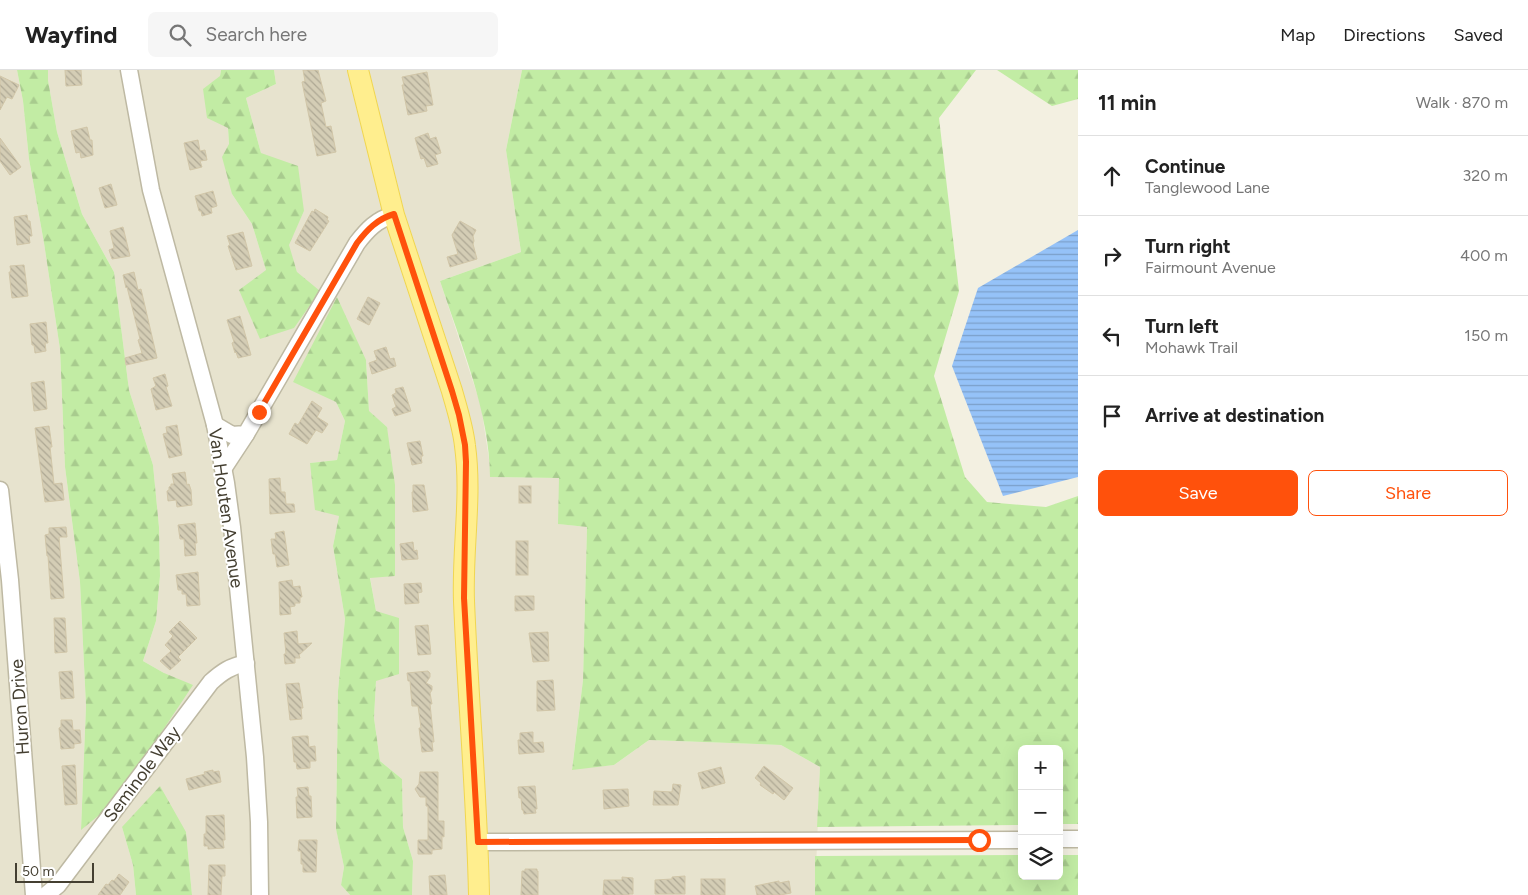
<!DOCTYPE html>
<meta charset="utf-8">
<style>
body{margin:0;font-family:Figtree,sans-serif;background:#f6f6f6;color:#222}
.controls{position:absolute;right:15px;bottom:15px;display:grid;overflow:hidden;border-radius:8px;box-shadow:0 5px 20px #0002}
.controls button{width:45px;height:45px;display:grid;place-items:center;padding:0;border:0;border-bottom:1px solid #e0e0e0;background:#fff;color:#222;font:25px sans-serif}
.scale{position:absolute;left:15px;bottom:12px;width:79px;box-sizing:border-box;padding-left:5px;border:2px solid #443f31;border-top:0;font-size:14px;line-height:18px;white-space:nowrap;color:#443f31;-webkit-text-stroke:4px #fff;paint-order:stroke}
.stop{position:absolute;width:15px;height:15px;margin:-11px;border:4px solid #ff510c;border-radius:50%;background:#fff}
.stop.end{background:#ff510c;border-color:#fff;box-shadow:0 1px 5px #0008}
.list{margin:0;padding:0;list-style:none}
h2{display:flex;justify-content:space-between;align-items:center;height:65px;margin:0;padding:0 20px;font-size:21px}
h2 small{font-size:16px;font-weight:400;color:#767676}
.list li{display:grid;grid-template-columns:32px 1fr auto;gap:15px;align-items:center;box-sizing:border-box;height:80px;padding:0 20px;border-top:1px solid #e0e0e0}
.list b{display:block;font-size:19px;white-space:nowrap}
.list p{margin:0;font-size:16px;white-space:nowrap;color:#767676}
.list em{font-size:16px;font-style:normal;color:#767676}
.actions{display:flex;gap:10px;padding:15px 20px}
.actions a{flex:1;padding:11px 0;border:1px solid #ff510c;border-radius:8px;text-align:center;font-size:18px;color:#ff510c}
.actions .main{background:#ff510c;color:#fff}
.icon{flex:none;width:28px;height:28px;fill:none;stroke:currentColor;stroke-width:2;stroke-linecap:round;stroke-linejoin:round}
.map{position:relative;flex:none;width:1078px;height:825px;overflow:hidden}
header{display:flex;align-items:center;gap:30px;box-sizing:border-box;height:70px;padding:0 25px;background:#fff;border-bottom:1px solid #e0e0e0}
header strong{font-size:24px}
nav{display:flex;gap:28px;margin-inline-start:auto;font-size:18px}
.search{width:350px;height:45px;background:#f6f6f6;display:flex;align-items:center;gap:12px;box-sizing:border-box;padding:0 18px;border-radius:8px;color:#767676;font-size:19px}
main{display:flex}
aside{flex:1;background:#fff}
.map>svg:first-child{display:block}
.residential{fill:#e7e3ce}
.forest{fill:url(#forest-firs)}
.water{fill:url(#water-rules)}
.building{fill:url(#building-back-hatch);stroke:#d1c6a8}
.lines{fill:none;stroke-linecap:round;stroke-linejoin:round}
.minor-casing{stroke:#beb9a3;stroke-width:19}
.major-casing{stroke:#f0d651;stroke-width:22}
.minor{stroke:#fff;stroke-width:16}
.major{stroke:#ffee8e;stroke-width:20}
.route{stroke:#ff510c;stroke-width:6}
.labels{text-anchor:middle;stroke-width:4;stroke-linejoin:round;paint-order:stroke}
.street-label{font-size:18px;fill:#443f31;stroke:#fff}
</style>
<header>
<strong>Wayfind</strong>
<div class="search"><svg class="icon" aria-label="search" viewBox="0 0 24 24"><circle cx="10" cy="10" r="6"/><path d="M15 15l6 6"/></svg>Search here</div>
<nav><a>Map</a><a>Directions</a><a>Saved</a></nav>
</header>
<main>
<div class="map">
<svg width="1078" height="825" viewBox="0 0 1078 825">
<defs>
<pattern id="forest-firs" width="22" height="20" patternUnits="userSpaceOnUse" patternTransform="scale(1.25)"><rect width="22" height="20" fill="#c2eca4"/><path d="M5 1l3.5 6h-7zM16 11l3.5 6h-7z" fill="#a8cb8e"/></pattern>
<pattern id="water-rules" width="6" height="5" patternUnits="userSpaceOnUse" patternTransform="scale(1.25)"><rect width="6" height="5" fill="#95c2f8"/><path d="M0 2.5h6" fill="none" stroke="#7b9fc9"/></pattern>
<pattern id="building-back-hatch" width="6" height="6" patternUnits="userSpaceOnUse" patternTransform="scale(1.25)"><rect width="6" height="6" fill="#d4cdb5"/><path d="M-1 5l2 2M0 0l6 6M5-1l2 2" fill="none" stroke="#aea894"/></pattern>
</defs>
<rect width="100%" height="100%" fill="#f3f0e1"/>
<polygon class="residential" points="0,0 17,0 23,31 29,89 44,173 60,279 65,397 80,512 86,636 81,759 164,603 143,591 156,551 160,507 159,457 153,395 129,320 114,202 82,144 57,62 48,10 48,0 221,0 220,6 228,58 232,124 252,154 266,200 297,202 288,175 304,141 261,83 246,28 276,14 274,0 522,0 506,80 521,182 440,211 481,336 490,396 490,407 559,408 559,454 587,457 583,610 572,699 614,695 649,670 781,675 820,697 815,825 412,825 413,791 403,757 402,709 380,691 374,648 376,611 376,541 370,507 387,357 369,342 366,290 336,332 345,351 337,390 310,393 339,446 333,476 345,549 338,621 336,758 344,797 341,815 350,825 192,825 186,762 122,757 133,795 136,825 0,825"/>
<g class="forest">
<polygon points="17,0 48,0 48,10 57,62 82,144 114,202 129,320 153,395 159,457 160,506 156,551 143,591 164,603 193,615 115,732 81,760 86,636 80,512 65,397 60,279 44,173 29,89 23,31"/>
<polygon points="221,0 274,0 276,14 246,28 261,83 298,96 304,141 289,175 297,202 320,221 294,258 260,269 239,220 266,200 252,154 232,124 222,87 229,74 228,58 207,48 203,19 220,6"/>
<path d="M522 0H976L939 48 959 221 934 306 965 407 987 432 1046 437 1078 426V754H1059V679H1022V755L817 757 820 697 781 675 649 670 614 695 572 700 583 610 587 457 558 454 559 408 490 407C490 343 460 272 440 211L521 182 506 80Z"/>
<polygon points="997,0 1078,0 1078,29 1052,36"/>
<polygon points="337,227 366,290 369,341 387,357 395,415 395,506 370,508 376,541 399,548 399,604 376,611 374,648 380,691 402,709 403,757 413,791 412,825 350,825 341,815 344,797 336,759 338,621 345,549 333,476 339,446 315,440 310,393 337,390 345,351 336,332 293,312"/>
<polygon points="160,716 186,762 192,825 136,825 133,795 122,757"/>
<polygon points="1022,785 1022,806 1059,806 1059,785 1078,785 1078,825 815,825 815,786"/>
</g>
<polygon class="water" points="1078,160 1078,407 1003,426 952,296 978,218"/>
<g class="building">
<polygon points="65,0 81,0 82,15 66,16"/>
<polygon points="303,0 318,0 326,31 321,33 326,57 331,56 336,82 317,86 302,12 305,11"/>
<polygon points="427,2 433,35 426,36 427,41 408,45 402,15 404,15 402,7"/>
<polygon points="0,6 19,15 12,29 7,27 0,40"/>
<polygon points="87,57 90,70 92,70 93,85 81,88 80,82 76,83 71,61"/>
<polygon points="428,63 430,69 436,67 441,83 435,85 438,94 427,97 424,88 421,89 415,68"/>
<polygon points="0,68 21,97 10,105 0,91"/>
<polygon points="198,70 200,81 205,80 207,90 200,91 202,97 190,100 184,73"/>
<polygon points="111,114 117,135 105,138 99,118"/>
<polygon points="213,121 217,136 211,138 212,143 202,146 201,141 199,141 195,126"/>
<polygon points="315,139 328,147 327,150 329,151 310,181 295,173 312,141 314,142"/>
<polygon points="27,145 28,151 30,151 32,166 29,166 30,173 17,175 14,147"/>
<polygon points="460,151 476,160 473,166 474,171 473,174 477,189 450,197 447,187 458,184 452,165"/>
<polygon points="123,157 130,186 112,189 109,180 114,178 110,161"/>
<polygon points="243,162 252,196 236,200 228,176 230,175 227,166"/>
<polygon points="24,195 28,226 12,228 9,202 11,202 10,196"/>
<polygon points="134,202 138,220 141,219 157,288 126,295 125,288 142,283 138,270 140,269 127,217 126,218 123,205"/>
<polygon points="368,227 380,233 369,255 357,249"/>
<polygon points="240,246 251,285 238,288 236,282 235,283 232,273 234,272 227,250"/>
<polygon points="46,252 48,273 45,273 46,281 35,283 34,275 32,275 30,254"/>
<polygon points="386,277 390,289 394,288 396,296 372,304 369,293 377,290 374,281"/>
<polygon points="165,304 168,316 166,317 172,336 156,340 151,319 156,316 153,308"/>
<polygon points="44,311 47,339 34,341 31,313"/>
<polygon points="403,317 411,341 395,346 392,339 396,337 392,325 396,323 395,319"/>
<polygon points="312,331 322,338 317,347 328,354 322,363 316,360 307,374 289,364 295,353 298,355"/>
<polygon points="177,355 182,385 169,388 163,364 167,363 166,357"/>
<polygon points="49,356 52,377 50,377 54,414 62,413 64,430 45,432 35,358"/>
<polygon points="420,371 423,386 421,386 422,393 412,395 407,373"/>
<polygon points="185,402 187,415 189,414 191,420 192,435 177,437 176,430 168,431 167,421 169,420 169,417 171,416 171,414 174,414 172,404"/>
<polygon points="280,408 281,422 285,422 286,434 294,434 295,442 270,444 269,409"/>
<polygon points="413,415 424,415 428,440 413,442 412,422 413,422"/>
<rect x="519" y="416" width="12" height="17"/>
<polygon points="195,453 197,473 195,473 196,485 185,486 184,469 180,469 178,455"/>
<polygon points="66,457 67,467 59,467 64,528 51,529 48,486 47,486 45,465 49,464 49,458"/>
<polygon points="284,461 289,495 277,497 275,484 273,484 271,469 276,469 275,463"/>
<rect x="516" y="471" width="12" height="34"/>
<polygon points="413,472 414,481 417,480 418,489 402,490 400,474"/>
<polygon points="198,502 200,535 187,536 186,524 182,524 182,520 178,520 176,505"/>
<polygon points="292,510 293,517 300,516 302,527 300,527 300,533 295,533 295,536 290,537 291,544 280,545 279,512"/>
<polygon points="421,513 422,522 418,523 419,533 405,534 404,514"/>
<polygon points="515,526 534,526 534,540 515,541"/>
<polygon points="54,548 65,548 67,582 55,583"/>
<polygon points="180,551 197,568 178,587 181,590 170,600 160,591 171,581 165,575 173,566 169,562"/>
<polygon points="428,555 431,584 418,585 415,556"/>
<polygon points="297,561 298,574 312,573 299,585 300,588 295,588 295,593 285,594 284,584 286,584 284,563"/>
<polygon points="548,562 549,591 533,592 529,563"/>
<polygon points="72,601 74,628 61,629 59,602"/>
<polygon points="428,601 430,603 430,607 426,613 432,616 432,620 430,623 432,634 430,634 434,672 432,672 433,681 422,682 419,658 421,658 418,636 412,636 410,611 408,611 407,603"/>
<polygon points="553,610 555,640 537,641 537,611"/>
<polygon points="299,613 303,638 301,638 302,649 290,650 286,614"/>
<polygon points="61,650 72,650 73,660 80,660 81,673 74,674 74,678 61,679 59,658 61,657"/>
<polygon points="533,662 533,673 543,672 544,682 519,684 518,670 520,670 520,663"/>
<polygon points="303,666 308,666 309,677 315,676 316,691 310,691 310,698 297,699 296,692 294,692 292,667"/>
<polygon points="75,695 77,734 65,735 62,696"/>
<polygon points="764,696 793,718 784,730 774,722 773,724 760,715 761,713 755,708"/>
<polygon points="721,697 725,713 702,719 698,703"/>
<polygon points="213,700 213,702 219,701 221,712 189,720 186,709 205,704 204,702"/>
<polygon points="420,702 438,702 438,751 444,751 444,767 442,766 442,779 432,780 432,784 418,784 418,770 428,770 428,736 426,736 426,727 420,727 415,719 419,714"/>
<polygon points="673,714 681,715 678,735 653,735 654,721 672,722"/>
<polygon points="535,716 537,739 535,739 536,743 524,744 523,740 522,740 521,728 519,728 518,717"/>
<polygon points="308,717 309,726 311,726 312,747 297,748 296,727 298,727 297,718"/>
<polygon points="628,719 629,736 604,739 603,720"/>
<polygon points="224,745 225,770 223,770 224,778 208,779 208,776 204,776 204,764 206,764 206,746"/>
<polygon points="299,770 317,770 316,802 303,802 303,794 301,794 301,781 298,781"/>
<polygon points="209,795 225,795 225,806 222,806 221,825 208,825"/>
<polygon points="525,799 537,799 537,801 538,801 538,825 521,825 522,801 525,801"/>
<polygon points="119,804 129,812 120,825 98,825 106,814 108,815 112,810 114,811"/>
<polygon points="445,805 447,825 430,825 429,806"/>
<polygon points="685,806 685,824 655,824 655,810 672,809 672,807"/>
<polygon points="622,807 633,808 633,824 629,824 629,825 603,825 604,810 622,810"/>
<rect x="701" y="809" width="24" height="16"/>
<polygon points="779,811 779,813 789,811 791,823 780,825 757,825 755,816"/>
</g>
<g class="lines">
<g class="minor-casing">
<g id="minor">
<polyline points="129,0 151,120 215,355 226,413 232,457 255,687 259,752 260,825"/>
<path d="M215 355 232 365 246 364 357 173C367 160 377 149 394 145"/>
<polyline points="223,399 246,364"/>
<polyline points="0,420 10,510 34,825"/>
<polyline points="1059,769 1078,769"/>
<polyline points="478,772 1022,770"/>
<path d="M46 825 58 815 211 612C222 602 231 596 246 593"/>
</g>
</g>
<g class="major-casing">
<path id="major" d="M358 0 394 145 452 321C457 339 463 357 465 376 472 426 462 480 464 531 468 629 477 727 479 825"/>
</g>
<use href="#minor" class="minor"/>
<use href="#major" class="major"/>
</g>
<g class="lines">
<path class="route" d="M259 342 357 173C367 160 377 149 394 144L452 321 459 345 465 375 466 392 464 528 478 772 979 770"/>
</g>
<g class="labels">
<g class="street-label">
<text transform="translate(226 438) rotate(82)" y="6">Van Houten Avenue</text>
<text transform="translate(20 637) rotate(-94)" y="6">Huron Drive</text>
<text transform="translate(142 704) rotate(-53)" y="6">Seminole Way</text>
</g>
</g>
</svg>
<div class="controls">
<button>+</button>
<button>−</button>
<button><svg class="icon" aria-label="layers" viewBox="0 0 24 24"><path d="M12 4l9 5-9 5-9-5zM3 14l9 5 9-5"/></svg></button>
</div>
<div class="scale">50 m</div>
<div class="stop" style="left:979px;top:770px"></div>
<div class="stop end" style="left:259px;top:342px"></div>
</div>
<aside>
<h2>11 min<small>Walk · 870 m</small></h2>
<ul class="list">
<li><svg class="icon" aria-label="ahead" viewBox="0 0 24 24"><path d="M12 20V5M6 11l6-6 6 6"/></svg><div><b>Continue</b><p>Tanglewood Lane</p></div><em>320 m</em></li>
<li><svg class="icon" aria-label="right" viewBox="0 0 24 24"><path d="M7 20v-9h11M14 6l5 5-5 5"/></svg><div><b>Turn right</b><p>Fairmount Avenue</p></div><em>400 m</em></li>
<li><svg class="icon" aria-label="left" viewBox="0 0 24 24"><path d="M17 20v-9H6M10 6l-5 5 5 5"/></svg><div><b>Turn left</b><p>Mohawk Trail</p></div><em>150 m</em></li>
<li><svg class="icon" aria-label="arrive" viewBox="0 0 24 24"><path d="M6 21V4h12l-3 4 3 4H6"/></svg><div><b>Arrive at destination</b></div></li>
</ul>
<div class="actions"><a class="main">Save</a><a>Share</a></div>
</aside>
</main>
